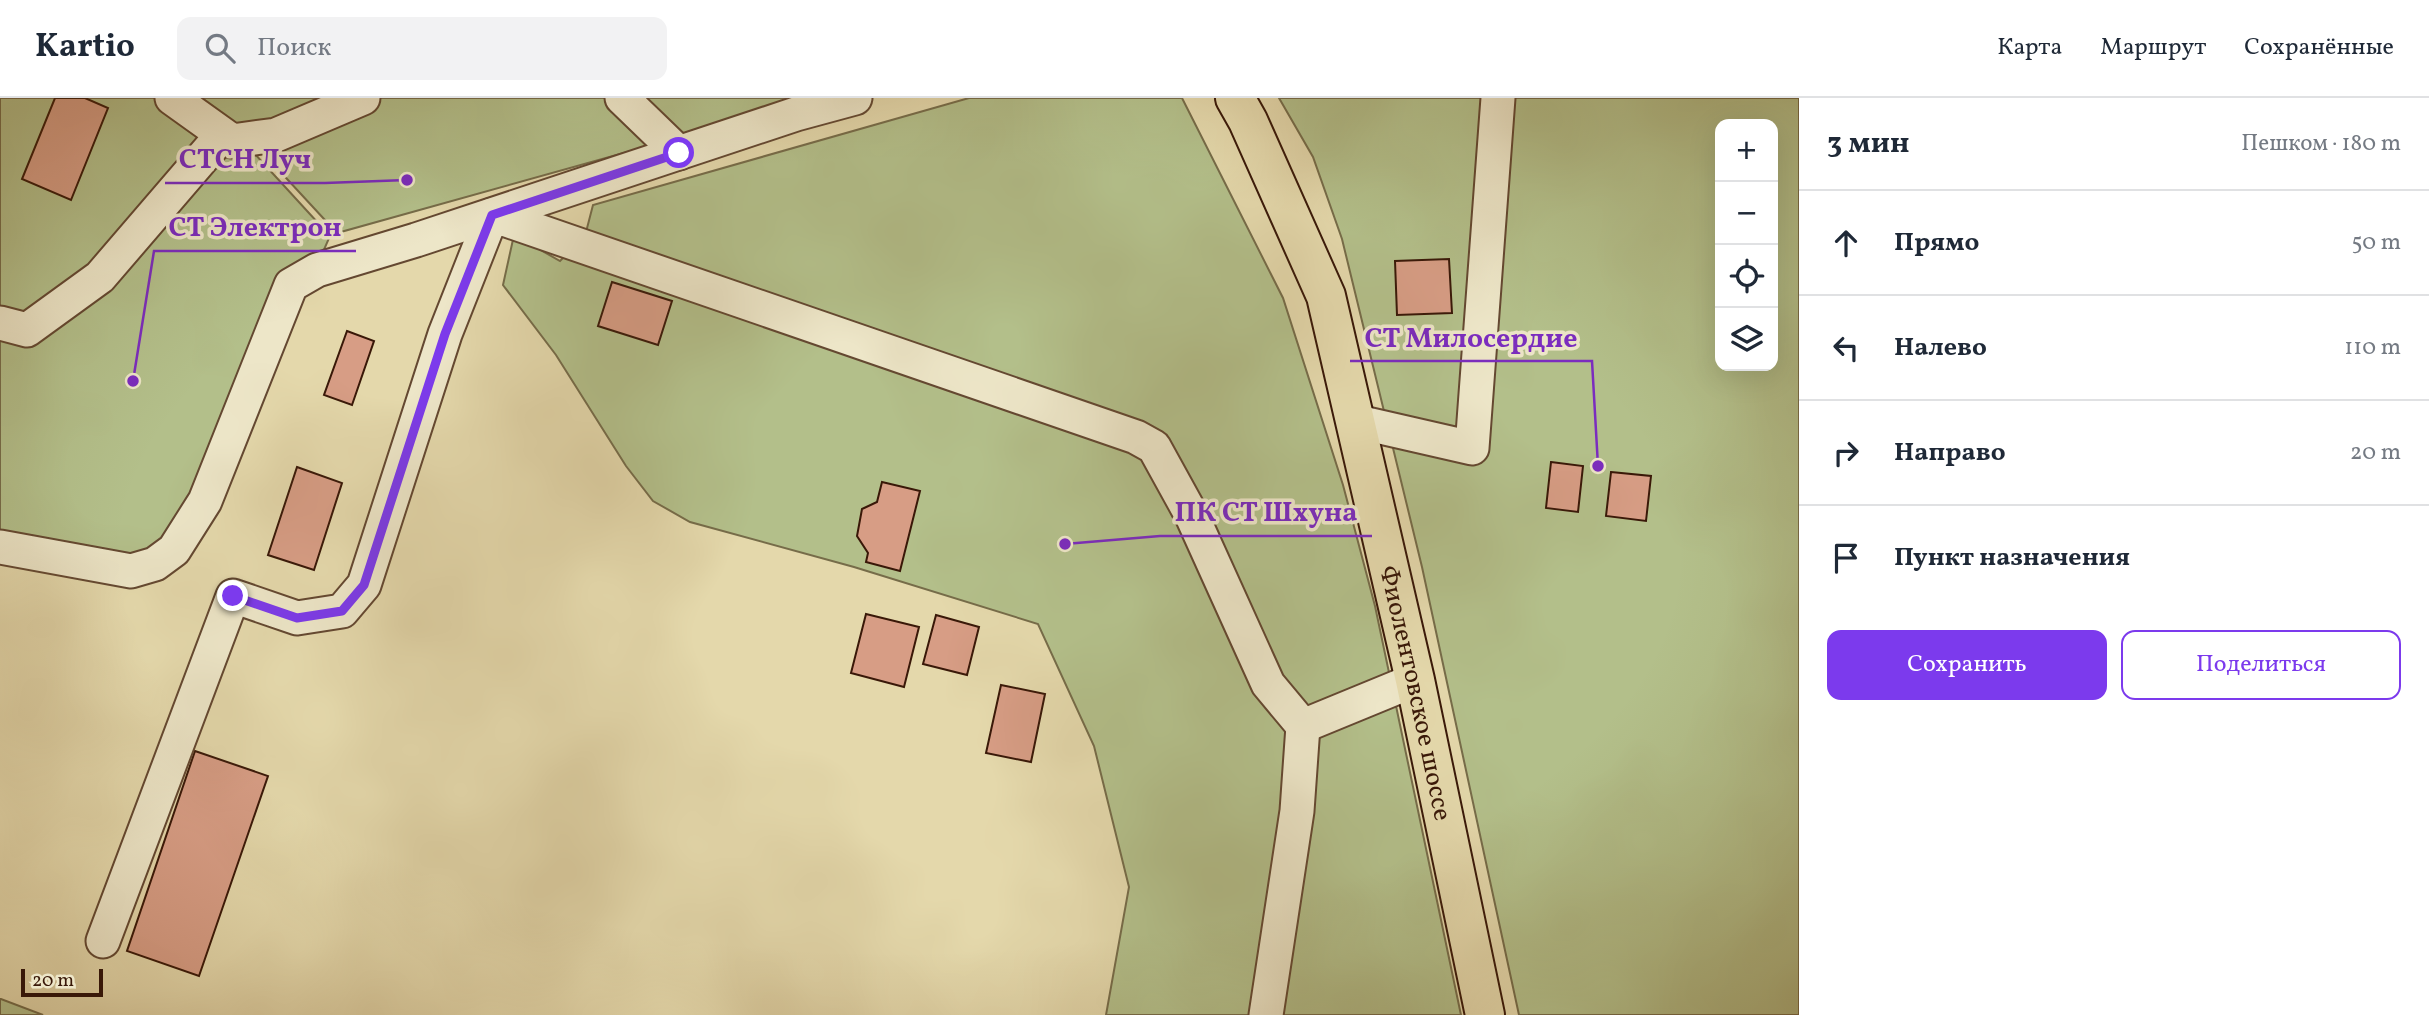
<!DOCTYPE html>
<html lang="ru">
<meta charset="utf-8">
<style>
body{margin:0;font-family:Vollkorn,serif;background:#f2f2f3;color:#1f2937}
.controls{position:absolute;right:21px;top:21px;display:grid;overflow:hidden;border-radius:14px;box-shadow:0 7px 28px #0002}
.controls button{width:63px;height:63px;display:grid;place-items:center;padding:0;border:0;border-bottom:2px solid #e0e1e3;background:#fff;color:#1f2937;font:35px sans-serif}
.scale{position:absolute;left:21px;bottom:18px;width:82px;box-sizing:border-box;padding-left:7px;border:4px solid #391808;border-top:0;font-size:19px;line-height:24px;white-space:nowrap;color:#391808;-webkit-text-stroke:5px #ede6c8;paint-order:stroke}
.stop{position:absolute;width:21px;height:21px;margin:-16px;border:5px solid #7c3aed;border-radius:50%;background:#fff}
.stop.end{background:#7c3aed;border-color:#fff;box-shadow:0 2px 7px #0008}
.list{margin:0;padding:0;list-style:none}
h2{display:flex;justify-content:space-between;align-items:center;height:91px;margin:0;padding:0 28px;font-size:30px}
h2 small{font-size:23px;font-weight:400;color:#747a83}
.list li{display:grid;grid-template-columns:46px 1fr auto;gap:21px;align-items:center;box-sizing:border-box;height:105px;padding:0 28px;border-top:2px solid #e0e1e3}
.list b{display:block;font-size:26px;white-space:nowrap}
.list em{font-size:23px;font-style:normal;color:#747a83}
.actions{display:flex;gap:14px;padding:21px 28px}
.actions a{flex:1;padding:16px 0;border:2px solid #7c3aed;border-radius:14px;text-align:center;font-size:24px;color:#7c3aed}
.actions .main{background:#7c3aed;color:#fff}
.icon{flex:none;width:38px;height:38px;fill:none;stroke:currentColor;stroke-width:2;stroke-linecap:round;stroke-linejoin:round}
.map{position:relative;flex:none;width:1799px;height:917px;overflow:hidden}
header{display:flex;align-items:center;gap:42px;box-sizing:border-box;height:98px;padding:0 35px;background:#fff;border-bottom:2px solid #e0e1e3}
header strong{font-size:33px}
nav{display:flex;gap:38px;margin-inline-start:auto;font-size:24px}
.search{width:490px;height:63px;background:#f2f2f3;display:flex;align-items:center;gap:18px;box-sizing:border-box;padding:0 24px;border-radius:14px;color:#747a83;font-size:26px}
main{display:flex}
aside{flex:1;background:#fff}
.map>svg:first-child{display:block}
.green{fill:#b3bf8a;stroke:#766c49;stroke-width:2;fill-rule:evenodd}
.building{fill:#d79d85;stroke:#391808;stroke-width:2}
.lines{fill:none;stroke-linecap:round;stroke-linejoin:round}
.minor-casing{stroke:#644831;stroke-width:37}
.major-casing{stroke:#391808;stroke-width:42}
.minor{stroke:#ede6c8;stroke-width:33}
.major{stroke:#e4d8ab;stroke-width:38}
.route{stroke:#7c3aed;stroke-width:9}
.labels{text-anchor:middle;stroke-width:7;stroke-linejoin:round;paint-order:stroke}
.street-label{font-size:26px;fill:#391808;stroke:#ede6c8}
.leader{fill:none;stroke:#7b2cbf;stroke-width:2.5}
.callout-dot{fill:#7b2cbf;stroke:#ede6c8;stroke-width:2.5}
.callout-label{font-size:28px;text-anchor:middle;font-weight:bold;fill:#7b2cbf;stroke:#ede6c8;stroke-width:7;stroke-linejoin:round;paint-order:stroke}
</style>
<header>
<strong>Kartio</strong>
<div class="search"><svg class="icon" aria-label="search" viewBox="0 0 24 24"><circle cx="10" cy="10" r="6"/><path d="M15 15l6 6"/></svg>Поиск</div>
<nav><a>Карта</a><a>Маршрут</a><a>Сохранённые</a></nav>
</header>
<main>
<div class="map">
<svg width="1799" height="917" viewBox="0 0 1799 917">
<rect width="100%" height="100%" fill="#e4d8ab"/>
<filter id="stains"><feTurbulence type="fractalNoise" baseFrequency=".00286" numOctaves="4"/><feColorMatrix values="0 0 0 0 .2 0 0 0 0 .09 0 0 0 0 .02 0 0 0 .5 -.17"/></filter>
<radialGradient id="worn" r=".72"><stop offset=".6" stop-color="#630" stop-opacity="0"/><stop offset="1" stop-color="#630" stop-opacity=".3"/></radialGradient>
<g class="green">
<polygon points="0,0 178,0 232,31 330,138 202,428 157,475 0,443"/>
<polygon points="191,0 821,0 337,135 240,30"/>
<polygon points="969,0 1182,0 1283,200 1343,387 1375,508 1461,917 1106,917 1129,789 1094,648 1038,526 854,469 690,424 653,403 626,368 556,257 503,187 514,137 560,163 585,138 593,107"/>
<path d="M1279 0H1799V917H1519L1422 469 1342 141 1313 59ZM1720 26H1773V268H1720Z"/>
<polygon points="0,901 1,901 43,917 0,917"/>
</g>
<g class="building">
<polygon points="55,0 85,0 108,10 71,102 22,81"/>
<polygon points="1449,161 1452,215 1397,217 1395,163"/>
<polygon points="612,184 672,203 658,247 598,228"/>
<polygon points="347,233 374,243 352,307 324,297"/>
<polygon points="1551,364 1583,368 1578,414 1546,410"/>
<polygon points="297,369 342,385 314,472 268,457"/>
<polygon points="1611,374 1651,378 1646,423 1606,418"/>
<polygon points="882,384 920,393 900,473 866,464 868,455 857,438 862,411 877,404"/>
<polygon points="866,516 919,529 904,589 851,575"/>
<polygon points="936,517 979,529 967,577 923,566"/>
<polygon points="1001,587 1045,596 1031,664 986,655"/>
<polygon points="195,653 268,678 199,878 127,853"/>
</g>
<g class="lines">
<g class="minor-casing">
<g id="minor">
<polyline points="172,0 232,43 276,37 363,0"/>
<polyline points="622,0 679,55"/>
<polyline points="0,225 27,232 100,179 222,37"/>
<polyline points="1354,323 1472,350 1498,0"/>
<polyline points="0,449 131,473 155,466 174,452 205,403 291,187 317,172 416,142 796,16 855,0"/>
<polyline points="1303,628 1415,582"/>
<polyline points="103,843 233,498 297,520 342,513 364,487 445,236 492,117 1136,339 1154,349 1192,418 1268,586 1303,628 1297,713 1266,917"/>
</g>
</g>
<g class="major-casing">
<g id="major">
<path id="s1" d="M1235 0 1248 23 1326 198 1415 582 1485 917"/>
</g>
</g>
<use href="#minor" class="minor"/>
<use href="#major" class="major"/>
</g>
<g class="lines">
<polyline class="route" points="233,498 297,520 342,513 364,487 445,236 492,117 679,55"/>
</g>
<g class="labels">
<g class="street-label">
<text dy="9" stroke="none"><textPath href="#s1" startOffset="625">Фиолентовское шоссе</textPath></text>
</g>
</g>
<path class="leader" d="M407 82L325 85H165M133 283L154 153H356M1598 368L1592 263H1350M1065 446L1160 438H1372"/>
<g class="callout-dot">
<circle cx="407" cy="82" r="7"/>
<circle cx="133" cy="283" r="7"/>
<circle cx="1598" cy="368" r="7"/>
<circle cx="1065" cy="446" r="7"/>
</g>
<g class="callout-label">
<text x="245" y="70">СТСН Луч</text>
<text x="255" y="138">СТ Электрон</text>
<text x="1471" y="249">СТ Милосердие</text>
<text x="1266" y="423">ПК СТ Шхуна</text>
</g>
<rect width="100%" height="100%" filter="url(#stains)"/>
<rect width="100%" height="100%" fill="url(#worn)"/>
</svg>
<div class="controls">
<button>+</button>
<button>−</button>
<button><svg class="icon" aria-label="locate" viewBox="0 0 24 24"><circle cx="12" cy="12" r="6"/><path d="M12 2v4M12 18v4M2 12h4M18 12h4"/></svg></button>
<button><svg class="icon" aria-label="layers" viewBox="0 0 24 24"><path d="M12 4l9 5-9 5-9-5zM3 14l9 5 9-5"/></svg></button>
</div>
<div class="scale">20 m</div>
<div class="stop" style="left:679px;top:55px"></div>
<div class="stop end" style="left:233px;top:498px"></div>
</div>
<aside>
<h2>3 мин<small>Пешком · 180 m</small></h2>
<ul class="list">
<li><svg class="icon" aria-label="ahead" viewBox="0 0 24 24"><path d="M12 20V5M6 11l6-6 6 6"/></svg><div><b>Прямо</b></div><em>50 m</em></li>
<li><svg class="icon" aria-label="left" viewBox="0 0 24 24"><path d="M17 20v-9H6M10 6l-5 5 5 5"/></svg><div><b>Налево</b></div><em>110 m</em></li>
<li><svg class="icon" aria-label="right" viewBox="0 0 24 24"><path d="M7 20v-9h11M14 6l5 5-5 5"/></svg><div><b>Направо</b></div><em>20 m</em></li>
<li><svg class="icon" aria-label="arrive" viewBox="0 0 24 24"><path d="M6 21V4h12l-3 4 3 4H6"/></svg><div><b>Пункт назначения</b></div></li>
</ul>
<div class="actions"><a class="main">Сохранить</a><a>Поделиться</a></div>
</aside>
</main>
